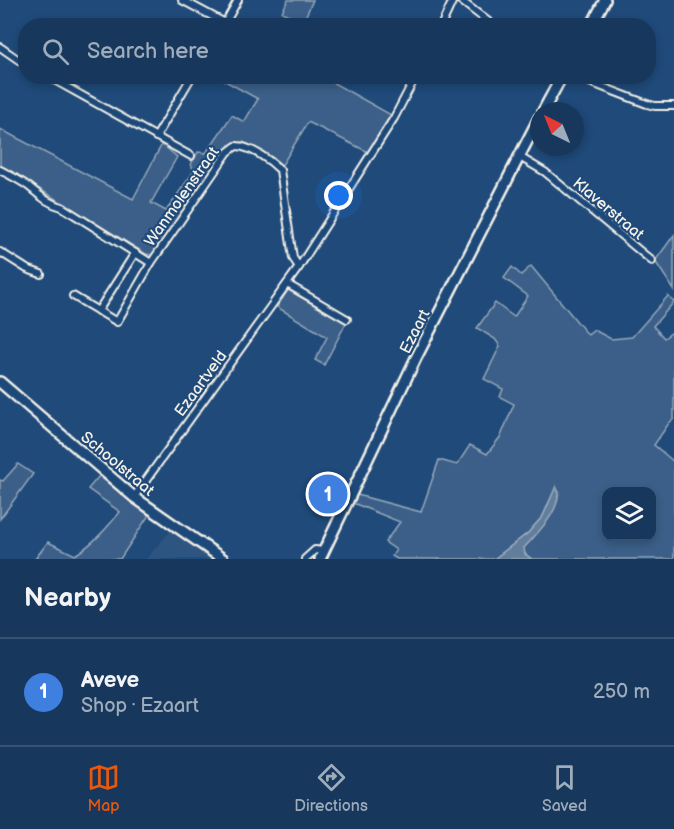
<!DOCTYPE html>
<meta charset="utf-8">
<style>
body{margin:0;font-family:"Balsamiq Sans",sans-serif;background:#203f62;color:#f1f3f6}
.controls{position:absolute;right:18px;bottom:18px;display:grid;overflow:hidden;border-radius:12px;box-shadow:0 3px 9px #0003}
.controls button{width:54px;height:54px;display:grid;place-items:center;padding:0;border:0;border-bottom:2px solid #365272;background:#17385c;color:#f1f3f6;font:30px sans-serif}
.compass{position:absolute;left:530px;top:102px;width:54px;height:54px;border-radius:50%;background:#17385c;box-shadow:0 3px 9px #0003;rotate:317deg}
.you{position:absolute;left:339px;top:196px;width:21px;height:21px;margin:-15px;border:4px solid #fff;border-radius:50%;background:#1a73e8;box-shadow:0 0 0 9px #1a73e833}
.badge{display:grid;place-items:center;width:39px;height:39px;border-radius:50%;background:#ea580c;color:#fff;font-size:20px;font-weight:700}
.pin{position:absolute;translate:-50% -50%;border:3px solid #fff;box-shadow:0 2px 6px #0006}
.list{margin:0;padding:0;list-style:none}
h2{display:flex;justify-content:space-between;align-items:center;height:78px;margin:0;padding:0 24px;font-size:26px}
h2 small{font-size:20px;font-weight:400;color:#9eacbb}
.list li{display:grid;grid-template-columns:39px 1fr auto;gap:18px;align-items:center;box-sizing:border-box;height:108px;padding:0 24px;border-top:2px solid #365272}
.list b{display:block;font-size:22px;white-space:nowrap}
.list p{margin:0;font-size:20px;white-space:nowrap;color:#9eacbb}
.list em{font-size:20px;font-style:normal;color:#9eacbb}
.icon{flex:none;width:33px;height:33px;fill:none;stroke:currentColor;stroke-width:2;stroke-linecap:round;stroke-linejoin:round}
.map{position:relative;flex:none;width:674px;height:559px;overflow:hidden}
.search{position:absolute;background:#17385c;box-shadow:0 3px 9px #0003;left:18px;right:18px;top:18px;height:66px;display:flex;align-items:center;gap:15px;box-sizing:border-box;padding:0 21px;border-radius:24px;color:#9eacbb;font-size:22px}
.sheet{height:186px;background:#17385c}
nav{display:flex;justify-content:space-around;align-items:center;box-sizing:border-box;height:84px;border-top:2px solid #365272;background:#17385c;font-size:16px;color:#9eacbb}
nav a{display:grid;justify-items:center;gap:3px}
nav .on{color:#ea580c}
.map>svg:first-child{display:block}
.built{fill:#2d5581}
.green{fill:#3a5f88;stroke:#97a8b8;stroke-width:1.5;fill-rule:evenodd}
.water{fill:#627e9d;stroke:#9cacbb;stroke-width:1.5}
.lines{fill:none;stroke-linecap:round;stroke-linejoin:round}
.street-casing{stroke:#f4f1e8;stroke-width:10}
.secondary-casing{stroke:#f4f1e8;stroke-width:14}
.street{stroke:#1f4a7a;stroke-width:6}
.secondary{stroke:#1f4a7a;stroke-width:9}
.labels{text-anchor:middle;stroke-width:4.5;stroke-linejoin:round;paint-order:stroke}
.street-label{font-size:16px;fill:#f4f1e8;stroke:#1f4a7a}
</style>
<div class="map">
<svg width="674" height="559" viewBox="0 0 674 559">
<rect width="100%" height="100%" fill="#1f4a7a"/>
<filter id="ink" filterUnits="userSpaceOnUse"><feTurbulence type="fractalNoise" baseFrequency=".0167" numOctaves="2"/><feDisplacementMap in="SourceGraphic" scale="12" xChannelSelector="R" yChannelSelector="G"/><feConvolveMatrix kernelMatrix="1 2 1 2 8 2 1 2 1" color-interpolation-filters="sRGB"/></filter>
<g filter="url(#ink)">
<polygon class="built" points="172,529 218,559 146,559"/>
<g class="green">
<polygon points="288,0 313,0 303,22 282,12"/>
<polygon points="218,77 323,77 391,115 368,152 308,122 282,165 273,158 243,142 229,145 152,255 146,254 0,165 0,129 133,199 162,144 177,157 151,203 166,211 194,171 191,164 198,152 206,153 232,115 244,122 258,99"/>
<polygon points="674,235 674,290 655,261"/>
<path d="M531 266 588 335 594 330 611 339 632 337 668 296 674 302 653 326 664 338 674 331V419L669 423 654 445 674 462V559H532L525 554 523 548C540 530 553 516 559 492L556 487 543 516 528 533 494 559H397L392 556 396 550 385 542 400 522 353 503 357 495 421 512 439 460 457 465 470 445 487 454 501 436 514 404 500 397 503 389 484 379 500 346 495 339 477 328 495 303 514 317 528 296 504 278 512 267 521 275ZM606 491H652V536H606Z"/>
<polygon points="288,290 346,323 324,365 315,360 327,337 277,307"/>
<polygon points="18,464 33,474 0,519 0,480 3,481"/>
<path d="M99 476 149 515 120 559H35L48 542 75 555C94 543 106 529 120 512L88 489Z"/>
</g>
<path class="water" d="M556 486C566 507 536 534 524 548L525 554 532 559H494L528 533 543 516Z"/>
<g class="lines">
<g class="street-casing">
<g id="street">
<polyline points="182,0 225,23"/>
<polyline points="460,0 494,26"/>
<polyline points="224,25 238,0"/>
<polyline points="441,26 453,0"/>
<polyline points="0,47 26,65"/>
<polyline points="47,76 191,156"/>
<polyline points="574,76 647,104 655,106 674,106"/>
<polyline points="156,137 192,76"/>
<polyline points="518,156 545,172 652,261"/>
<path d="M0 170C11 176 24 182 33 190 43 198 50 204 62 207L151 263"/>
<polyline points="0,252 27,269 41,274"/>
<polyline points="287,284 347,319"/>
<path d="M73 296 117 322 151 263 228 152 236 146C250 146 270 160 280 170L293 258 299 267"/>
<polyline points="98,311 135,253"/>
<polyline points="134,497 299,267 394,118 416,76"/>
<polyline points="305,559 315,550 323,551"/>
</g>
</g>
<g class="secondary-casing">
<g id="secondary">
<polyline points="591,26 605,0"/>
<polyline points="543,111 562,76"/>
<polyline points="0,382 134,497 223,559"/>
<polyline points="320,559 416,358 539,118"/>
</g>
</g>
<use href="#street" class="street"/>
<use href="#secondary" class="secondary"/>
</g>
</g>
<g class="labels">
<g class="street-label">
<text transform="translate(181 196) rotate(-55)" y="6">Wanmolenstraat</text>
<text transform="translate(609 208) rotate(40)" y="6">Klaverstraat</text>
<text transform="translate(414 331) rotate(-63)" y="6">Ezaart</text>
<text transform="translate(200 383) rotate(-54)" y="6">Ezaartveld</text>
<text transform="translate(118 463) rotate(40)" y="6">Schoolstraat</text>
</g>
</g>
</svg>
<div class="controls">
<button><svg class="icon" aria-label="layers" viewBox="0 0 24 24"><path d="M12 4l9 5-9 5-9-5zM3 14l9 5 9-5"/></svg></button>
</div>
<svg class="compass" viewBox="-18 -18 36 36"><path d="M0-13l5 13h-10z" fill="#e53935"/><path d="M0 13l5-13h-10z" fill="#9eacbb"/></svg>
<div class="you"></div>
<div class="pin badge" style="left:328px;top:494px;background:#3f7fe0">1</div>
<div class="search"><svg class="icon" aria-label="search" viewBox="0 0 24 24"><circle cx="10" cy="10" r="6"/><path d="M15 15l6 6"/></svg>Search here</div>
</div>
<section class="sheet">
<h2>Nearby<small></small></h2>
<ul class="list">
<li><span class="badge" style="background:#3f7fe0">1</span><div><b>Aveve</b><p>Shop · Ezaart</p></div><em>250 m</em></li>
</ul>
</section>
<nav>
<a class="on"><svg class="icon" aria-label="map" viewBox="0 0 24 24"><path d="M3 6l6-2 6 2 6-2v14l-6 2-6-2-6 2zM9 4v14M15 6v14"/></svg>Map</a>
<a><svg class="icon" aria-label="directions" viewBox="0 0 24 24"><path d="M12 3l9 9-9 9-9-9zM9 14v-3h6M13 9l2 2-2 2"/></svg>Directions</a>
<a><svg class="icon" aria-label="saved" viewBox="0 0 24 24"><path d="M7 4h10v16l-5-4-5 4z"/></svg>Saved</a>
</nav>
